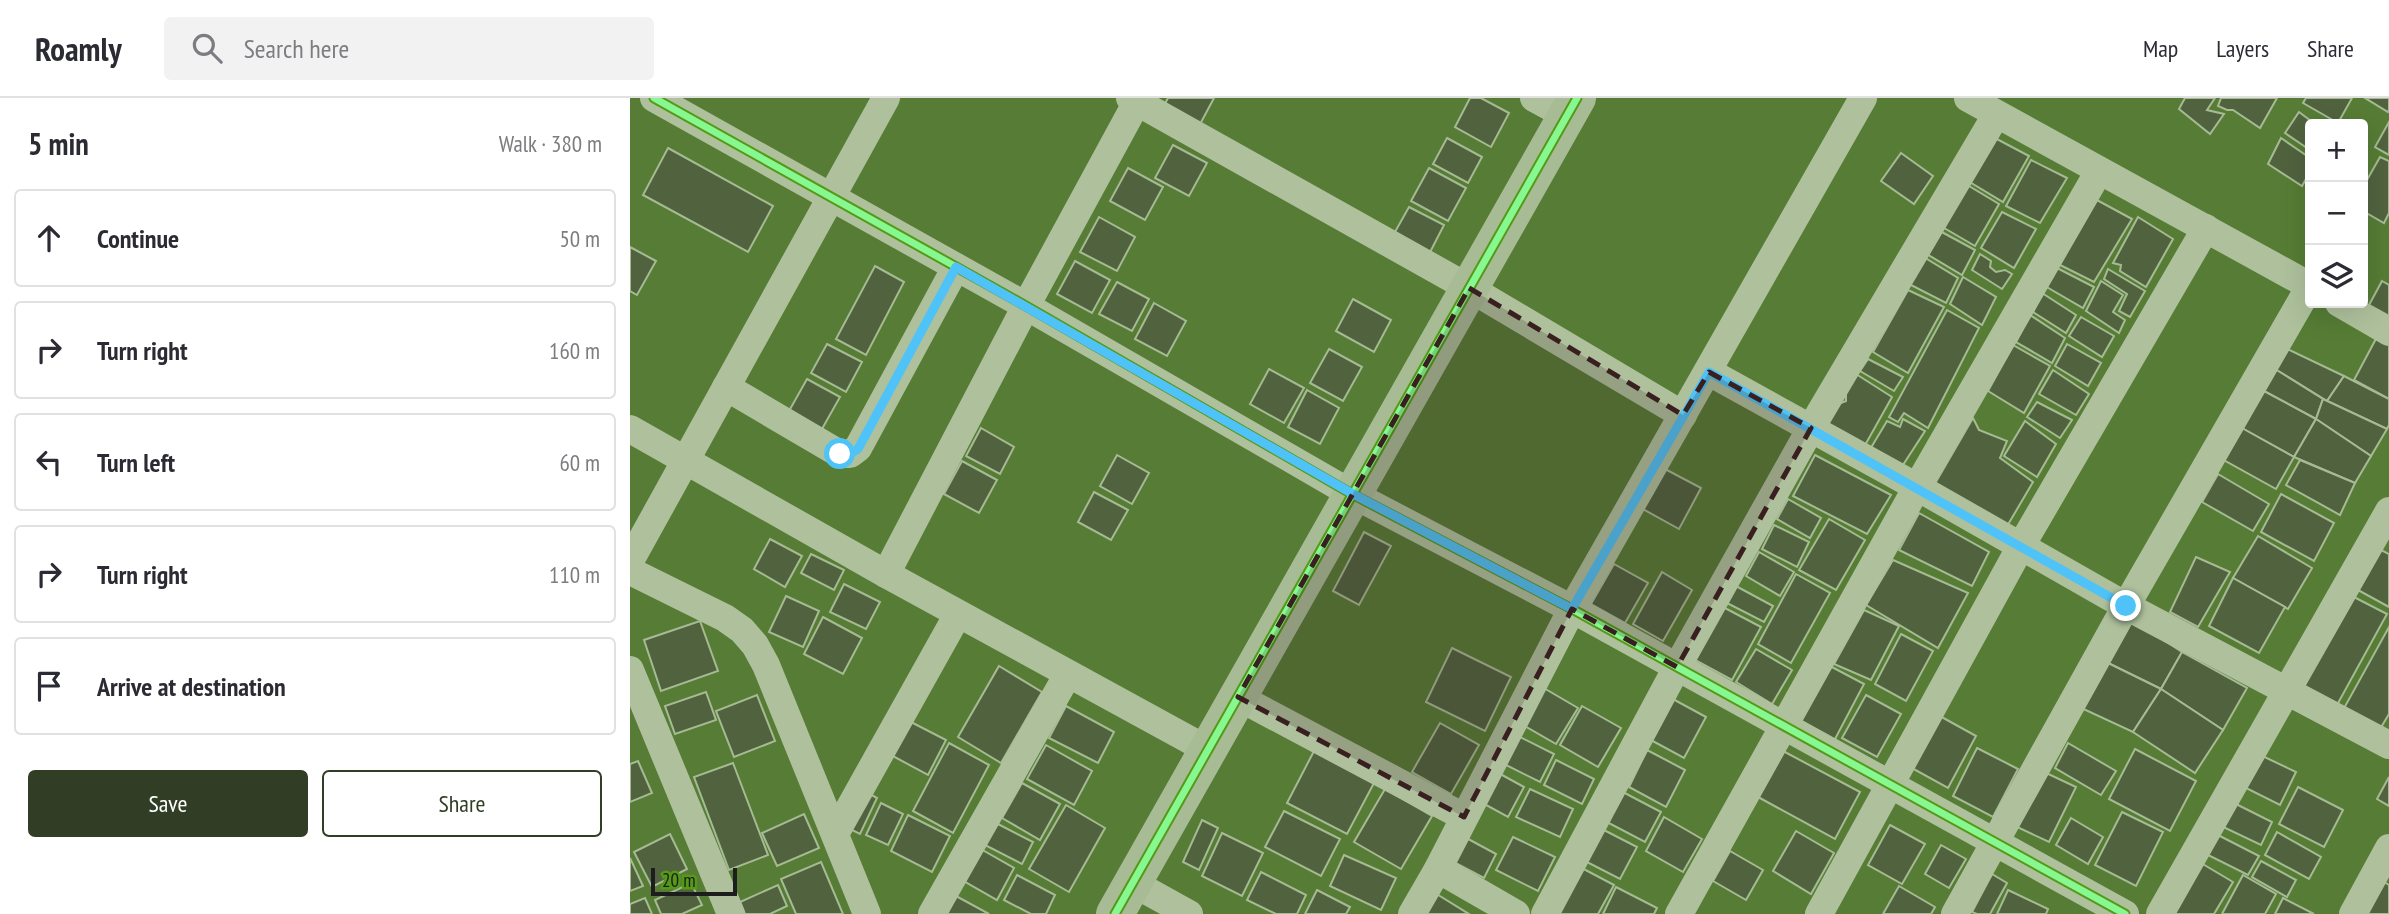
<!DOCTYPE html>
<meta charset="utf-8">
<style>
body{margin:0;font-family:"PT Sans Narrow",sans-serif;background:#f2f2f3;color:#2b2b33}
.controls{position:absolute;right:21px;top:21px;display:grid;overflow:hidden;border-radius:7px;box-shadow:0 7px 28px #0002}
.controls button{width:63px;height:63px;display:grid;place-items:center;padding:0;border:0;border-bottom:2px solid #e1e1e2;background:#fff;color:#2b2b33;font:35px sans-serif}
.scale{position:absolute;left:21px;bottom:18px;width:86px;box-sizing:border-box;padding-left:7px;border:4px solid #1d1d1d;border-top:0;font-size:19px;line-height:24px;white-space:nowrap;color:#1d1d1d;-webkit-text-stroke:5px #559918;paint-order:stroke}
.stop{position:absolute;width:21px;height:21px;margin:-16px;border:5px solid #4fc3f7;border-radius:50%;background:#fff}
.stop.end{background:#4fc3f7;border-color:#fff;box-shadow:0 2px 7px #0008}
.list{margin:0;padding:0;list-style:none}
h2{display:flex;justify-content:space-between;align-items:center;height:91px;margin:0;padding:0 28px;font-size:30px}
h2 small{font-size:23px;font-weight:400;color:#7c7c81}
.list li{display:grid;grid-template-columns:46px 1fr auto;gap:21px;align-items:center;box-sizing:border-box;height:98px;margin:0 14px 14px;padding:0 14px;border:2px solid #e1e1e2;border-radius:7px}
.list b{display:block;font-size:26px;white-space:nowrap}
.list em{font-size:23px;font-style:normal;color:#7c7c81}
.actions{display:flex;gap:14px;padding:21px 28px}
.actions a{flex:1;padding:16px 0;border:2px solid #313e25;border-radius:7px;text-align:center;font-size:24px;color:#313e25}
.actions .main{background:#313e25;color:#fff}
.icon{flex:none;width:38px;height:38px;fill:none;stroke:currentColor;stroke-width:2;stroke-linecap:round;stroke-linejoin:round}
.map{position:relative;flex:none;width:1759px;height:816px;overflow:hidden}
header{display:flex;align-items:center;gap:42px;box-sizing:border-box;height:98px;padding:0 35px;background:#fff;border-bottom:2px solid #e1e1e2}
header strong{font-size:33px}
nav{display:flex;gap:38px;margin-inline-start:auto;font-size:24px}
.search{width:490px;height:63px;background:#f2f2f3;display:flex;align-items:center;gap:18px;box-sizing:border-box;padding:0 24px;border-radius:7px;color:#7c7c81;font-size:26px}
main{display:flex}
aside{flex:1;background:#fff}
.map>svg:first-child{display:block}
.building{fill:#50633e;stroke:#a6bb94;stroke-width:2}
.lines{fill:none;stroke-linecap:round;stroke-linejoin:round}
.street{stroke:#aec19c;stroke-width:28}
.secondary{stroke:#a7bc95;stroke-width:38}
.cycleway-casing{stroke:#559918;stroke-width:11}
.cycleway{stroke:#87f88f;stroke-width:7}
.route{stroke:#4fc3f7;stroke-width:9}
.marked{fill:#391f1f;fill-opacity:0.2;stroke:#391f1f;stroke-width:5;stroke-dasharray:14 9;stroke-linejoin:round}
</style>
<header>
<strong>Roamly</strong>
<div class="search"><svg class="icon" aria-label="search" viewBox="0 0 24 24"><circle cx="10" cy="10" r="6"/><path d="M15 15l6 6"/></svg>Search here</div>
<nav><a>Map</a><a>Layers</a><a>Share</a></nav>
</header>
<main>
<aside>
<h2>5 min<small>Walk · 380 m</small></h2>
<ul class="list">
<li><svg class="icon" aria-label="ahead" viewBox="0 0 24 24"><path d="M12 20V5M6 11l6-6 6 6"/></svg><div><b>Continue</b></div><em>50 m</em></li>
<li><svg class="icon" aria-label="right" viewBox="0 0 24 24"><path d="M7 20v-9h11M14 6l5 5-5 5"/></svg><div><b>Turn right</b></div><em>160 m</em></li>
<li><svg class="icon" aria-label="left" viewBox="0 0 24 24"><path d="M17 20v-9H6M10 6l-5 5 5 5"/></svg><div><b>Turn left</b></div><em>60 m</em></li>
<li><svg class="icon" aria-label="right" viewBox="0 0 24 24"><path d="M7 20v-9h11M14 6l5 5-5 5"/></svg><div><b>Turn right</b></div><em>110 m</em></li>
<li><svg class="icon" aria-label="arrive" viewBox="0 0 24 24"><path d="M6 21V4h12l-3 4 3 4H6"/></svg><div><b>Arrive at destination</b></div></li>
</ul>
<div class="actions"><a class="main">Save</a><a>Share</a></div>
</aside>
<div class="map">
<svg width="1759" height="816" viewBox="0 0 1759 816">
<rect width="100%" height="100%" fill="#567c35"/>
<g class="building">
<polygon points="538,0 584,0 568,30 532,11"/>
<polygon points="840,0 851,0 879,15 861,49 825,29"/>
<polygon points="1555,0 1585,0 1577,12 1594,16 1580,36 1549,11"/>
<polygon points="1591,0 1647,0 1630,30 1603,12 1597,12 1588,8"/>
<polygon points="1676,0 1722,0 1708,25 1673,5"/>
<polygon points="1735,0 1759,0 1759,12 1758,14"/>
<polygon points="1669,14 1685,26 1680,26 1680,52 1655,35"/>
<polygon points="1759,24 1759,57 1745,49"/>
<polygon points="1363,39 1399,58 1373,104 1338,83"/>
<polygon points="817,40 852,59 838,85 803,66"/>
<polygon points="1651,40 1680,60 1680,74 1672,88 1638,66"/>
<polygon points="543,47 577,65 559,98 525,80"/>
<polygon points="38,50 143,108 118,154 13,97"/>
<polygon points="1271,55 1303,78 1284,106 1251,83"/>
<polygon points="1750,59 1759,63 1759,115 1754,125 1733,113 1733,89"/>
<polygon points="1401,62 1437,80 1410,125 1376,108"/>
<polygon points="498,70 533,89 515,122 480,103"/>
<polygon points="799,70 836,90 818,123 781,103"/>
<polygon points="1334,85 1369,106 1345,148 1309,127"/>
<polygon points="1465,101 1502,121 1464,184 1426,165"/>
<polygon points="779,109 814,127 797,160 761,141"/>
<polygon points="1372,114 1406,131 1384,170 1351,150"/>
<polygon points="469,119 505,139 487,173 450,154"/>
<polygon points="1508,119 1543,141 1516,189 1490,173 1491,167 1483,165"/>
<polygon points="1308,132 1345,152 1332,177 1295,155"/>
<polygon points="0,149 26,163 7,197 0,193"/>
<polygon points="1350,156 1361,163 1360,169 1366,174 1375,172 1382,176 1372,191 1342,172"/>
<polygon points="1292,158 1328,180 1316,205 1279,186"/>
<polygon points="445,163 480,182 462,215 427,196"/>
<polygon points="245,168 274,184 236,257 206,241"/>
<polygon points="1427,170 1464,189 1453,210 1415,188"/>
<polygon points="1478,171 1515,193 1500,219 1489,213 1497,196 1474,181"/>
<polygon points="1333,179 1366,199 1352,227 1320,206"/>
<polygon points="1471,183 1493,197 1483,214 1495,222 1489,235 1456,213"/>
<polygon points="1752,183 1759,187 1759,218 1739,207"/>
<polygon points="487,184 519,201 502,233 469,216"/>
<polygon points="1278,192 1314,209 1278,275 1243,254"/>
<polygon points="1412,195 1446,217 1436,235 1403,214"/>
<polygon points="723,201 761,222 744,254 706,233"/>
<polygon points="524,205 556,223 537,258 505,241"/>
<polygon points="1317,212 1349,230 1298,330 1274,315 1268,324 1259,319"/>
<polygon points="1400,217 1435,240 1422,265 1386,244"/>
<polygon points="1451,219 1484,238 1472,259 1439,238"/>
<polygon points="1748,237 1759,244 1759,301 1724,282"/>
<polygon points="197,246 232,264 216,294 181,275"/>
<polygon points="1437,246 1471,265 1458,288 1425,268"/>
<polygon points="1383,247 1420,268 1394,315 1358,293"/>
<polygon points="1655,250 1714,278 1697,303 1645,271"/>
<polygon points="699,251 732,269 713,303 680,285"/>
<polygon points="1238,261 1273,279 1264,293 1230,273"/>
<polygon points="639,271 674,290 654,325 620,306"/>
<polygon points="1645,271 1693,301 1686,321 1632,292"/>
<polygon points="1423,272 1459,296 1446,317 1409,296"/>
<polygon points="1226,276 1262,299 1234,349 1196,329 1206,307 1216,303 1216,292"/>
<polygon points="1714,278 1759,301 1759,327 1757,331 1697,303"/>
<polygon points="177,281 210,299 192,331 159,313"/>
<polygon points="677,292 709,310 690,346 658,329"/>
<polygon points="1632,292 1686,321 1664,359 1610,329"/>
<polygon points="1693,301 1757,331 1741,358 1686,321"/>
<polygon points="1407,304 1442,322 1430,340 1397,319"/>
<polygon points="1343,320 1349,332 1377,343 1370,360 1403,384 1376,430 1303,389"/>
<polygon points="1273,321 1295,333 1271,370 1239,353 1257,323 1270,329"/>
<polygon points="1686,321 1741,358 1725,385 1664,359"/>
<polygon points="1395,323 1426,346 1407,379 1374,358"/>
<polygon points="1610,329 1664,359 1646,391 1592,361"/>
<polygon points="351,330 384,349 370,376 336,358"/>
<polygon points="487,357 519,375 502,406 470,388"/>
<polygon points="1185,357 1261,397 1237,436 1163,398"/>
<polygon points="1670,362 1725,385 1710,417 1656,387"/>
<polygon points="332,363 367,382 349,415 314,396"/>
<polygon points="1035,371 1071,390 1049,431 1013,411"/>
<polygon points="1588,376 1639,406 1623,433 1572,404"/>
<polygon points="464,394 498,412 481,442 448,424"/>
<polygon points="1651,396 1704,425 1684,463 1631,434"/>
<polygon points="1158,401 1191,420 1180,440 1147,421"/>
<polygon points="1289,415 1359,454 1342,488 1269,452"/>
<polygon points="1199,421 1235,442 1206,492 1169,472"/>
<polygon points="1144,427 1179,444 1167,469 1132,451"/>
<polygon points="734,434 761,448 729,507 703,493"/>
<polygon points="1628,438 1682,470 1658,511 1603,480"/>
<polygon points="140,441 172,458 155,489 124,471"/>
<polygon points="1751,452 1759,456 1759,509 1728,492"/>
<polygon points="1129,454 1164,474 1150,498 1116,478"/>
<polygon points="181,456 214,472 204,492 171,475"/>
<polygon points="1566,459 1600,474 1568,529 1540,514"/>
<polygon points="1263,462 1338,495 1308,550 1236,507"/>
<polygon points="984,466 1018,485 995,525 961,506"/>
<polygon points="1032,474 1062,492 1033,543 1003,526"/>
<polygon points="1166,476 1200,495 1161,565 1128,546"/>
<polygon points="1603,480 1655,509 1629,555 1579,528"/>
<polygon points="214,486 250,504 236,531 200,514"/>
<polygon points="1104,487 1143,508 1134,524 1095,504"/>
<polygon points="1720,497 1757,516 1707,607 1671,589"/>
<polygon points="156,498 189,513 173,549 139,534"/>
<polygon points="1093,509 1131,529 1102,582 1065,562"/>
<polygon points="1234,512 1269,528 1241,582 1204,566"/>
<polygon points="193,519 232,540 213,576 174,556"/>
<polygon points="1498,519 1552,554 1531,591 1474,563"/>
<polygon points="70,523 88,573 31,593 14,542"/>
<polygon points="1759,529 1759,616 1750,631 1713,612"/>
<polygon points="1271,536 1303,553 1276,603 1245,586"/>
<polygon points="822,550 881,579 855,633 796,604"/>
<polygon points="1126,551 1162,572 1142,606 1106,584"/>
<polygon points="1552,554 1617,590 1593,632 1531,591"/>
<polygon points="1474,563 1531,591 1503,634 1447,608"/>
<polygon points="369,568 412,594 371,665 328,639"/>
<polygon points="1200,568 1234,586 1204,643 1170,625"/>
<polygon points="912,589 948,610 926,646 891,626"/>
<polygon points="1531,591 1593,632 1565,675 1503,634"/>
<polygon points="76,594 86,622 45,636 35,608"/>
<polygon points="127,597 145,643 104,659 86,613"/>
<polygon points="1236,597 1271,616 1247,659 1212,640"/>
<polygon points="1041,600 1076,619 1054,660 1019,641"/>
<polygon points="436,608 484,634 468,665 419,640"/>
<polygon points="952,608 991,630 968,669 930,647"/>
<polygon points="1308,617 1346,638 1318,690 1280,669"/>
<polygon points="279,623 316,642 298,677 261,657"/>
<polygon points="810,625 849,647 821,696 782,674"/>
<polygon points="886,637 924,656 910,684 872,665"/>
<polygon points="319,645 359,667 323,735 283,713"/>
<polygon points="1438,645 1486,673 1471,697 1425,670"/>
<polygon points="416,647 462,673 444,707 397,681"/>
<polygon points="1347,650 1388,671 1363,719 1323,698"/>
<polygon points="1505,651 1566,683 1540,733 1479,701"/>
<polygon points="1017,652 1055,672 1036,709 999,689"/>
<polygon points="684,653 744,685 717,736 657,705"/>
<polygon points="1153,653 1230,694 1205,741 1128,699"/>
<polygon points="1624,654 1666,674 1650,707 1608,686"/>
<polygon points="926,662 964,681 952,706 914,687"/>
<polygon points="8,663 22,695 0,704 0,666"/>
<polygon points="103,665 138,757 99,772 64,679"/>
<polygon points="863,672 894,689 878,719 847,702"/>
<polygon points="1412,673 1446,689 1419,744 1385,728"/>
<polygon points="1759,679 1759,708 1747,701"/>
<polygon points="392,685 430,706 410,742 372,720"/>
<polygon points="1668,689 1713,712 1694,749 1649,726"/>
<polygon points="755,691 802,718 771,771 724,744"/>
<polygon points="900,691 943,711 930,739 886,719"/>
<polygon points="989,692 1031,714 1015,744 973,722"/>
<polygon points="236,694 247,700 230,736 218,730"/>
<polygon points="1600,703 1642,724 1631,747 1589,727"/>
<polygon points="251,705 273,716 258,747 236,737"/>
<polygon points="436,707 475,730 439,794 399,771"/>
<polygon points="654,713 710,741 691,778 635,749"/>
<polygon points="1492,714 1533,734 1506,788 1465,767"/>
<polygon points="174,716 189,750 147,768 132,735"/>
<polygon points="278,717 320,738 302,774 261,753"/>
<polygon points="1034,719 1072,741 1053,774 1016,753"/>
<polygon points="1441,720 1473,739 1458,766 1426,747"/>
<polygon points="572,722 588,730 569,772 553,764"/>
<polygon points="366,725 403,744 392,766 355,747"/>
<polygon points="1260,727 1295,746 1272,786 1238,767"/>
<polygon points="970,730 1007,749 990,781 953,762"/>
<polygon points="1166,733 1204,755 1181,796 1143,773"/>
<polygon points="1647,734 1691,759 1679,781 1635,757"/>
<polygon points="592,735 633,755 612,798 572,778"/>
<polygon points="40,736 57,771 22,789 4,754"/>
<polygon points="829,736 866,756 854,780 816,760"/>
<polygon points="1586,736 1629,758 1618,777 1576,756"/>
<polygon points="883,739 925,759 908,793 866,772"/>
<polygon points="1311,747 1336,761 1319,790 1295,776"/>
<polygon points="349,750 384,770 367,802 332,782"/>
<polygon points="1100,753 1133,772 1116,802 1083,783"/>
<polygon points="714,757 766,780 751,812 700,788"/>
<polygon points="0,760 13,788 0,793"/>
<polygon points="1631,763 1666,782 1657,799 1622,779"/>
<polygon points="191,764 213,816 166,816 151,781"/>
<polygon points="1571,765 1603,784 1584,816 1540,816"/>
<polygon points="948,768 984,787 968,816 923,816"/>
<polygon points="631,774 676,797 667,816 646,816 617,802"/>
<polygon points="1362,776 1377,785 1360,816 1347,816 1342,814"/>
<polygon points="387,777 425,797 416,816 401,816 374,802"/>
<polygon points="1613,777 1646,796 1635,816 1592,816"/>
<polygon points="1750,782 1759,787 1759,816 1732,816"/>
<polygon points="61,785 72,807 52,816 31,816 25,802"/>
<polygon points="148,787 157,808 140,816 115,816 110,804"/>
<polygon points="1269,788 1305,809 1301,816 1253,816"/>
<polygon points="986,789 1027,810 1024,816 973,816"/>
<polygon points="687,792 720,809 716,816 675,816"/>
<polygon points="1378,792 1418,811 1416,816 1367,816"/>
<polygon points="805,795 839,816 792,816"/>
<polygon points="326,798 359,816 317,816"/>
<polygon points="15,800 22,816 0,816 0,806"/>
<polygon points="1653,800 1684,816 1645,816"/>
</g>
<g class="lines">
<g class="street">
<polyline points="24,0 396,208 722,396 942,511 1495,816"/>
<polyline points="500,0 839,190 1053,317"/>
<polyline points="904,0 937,18"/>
<polyline points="1338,0 1680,188"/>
<polyline points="1709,205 1759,234"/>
<polyline points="1079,274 1287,389 1496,508 1759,647"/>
<polyline points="96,289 210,356 220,356 228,350 326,169"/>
<polyline points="0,331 256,476 578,652"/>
<polyline points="0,463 256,0"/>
<polyline points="0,473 95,520 112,532 125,547 136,567 237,816"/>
<polyline points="256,476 396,208 509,0"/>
<polyline points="0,572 101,816"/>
<polyline points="608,599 834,719"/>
<polyline points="205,736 328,516"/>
<polyline points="808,771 886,816"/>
<polyline points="503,785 559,816"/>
<polyline points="302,816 438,576"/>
<polyline points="782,816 808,771 942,511 1233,0"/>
<polyline points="915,816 1047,569 1181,330 1366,17"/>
<polyline points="1049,816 1287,389 1469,73"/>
<polyline points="1189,816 1391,448 1576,130"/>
<polyline points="1325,816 1496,508 1680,188"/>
<polyline points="1530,816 1759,413"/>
<polyline points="1723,816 1759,750"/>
</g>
<polyline class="secondary" points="485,816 947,0"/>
<g class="cycleway-casing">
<g id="cycleway">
<polyline points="24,0 396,208 722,396 942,511 1495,816"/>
<polyline points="485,816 947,0"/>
</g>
</g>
<use href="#cycleway" class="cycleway"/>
</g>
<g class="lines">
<polyline class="route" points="210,356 220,356 228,351 326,169 723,396 942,511 1079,274 1496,508"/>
</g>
<path class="marked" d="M839 190 1053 317 1079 274 1181 330 1047 569 942 511 834 719 608 599Z"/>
</svg>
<div class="controls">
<button>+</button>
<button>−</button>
<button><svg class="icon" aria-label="layers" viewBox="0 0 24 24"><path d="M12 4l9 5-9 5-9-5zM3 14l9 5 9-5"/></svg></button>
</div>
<div class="scale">20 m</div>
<div class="stop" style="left:210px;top:356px"></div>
<div class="stop end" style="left:1496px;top:508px"></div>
</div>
</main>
